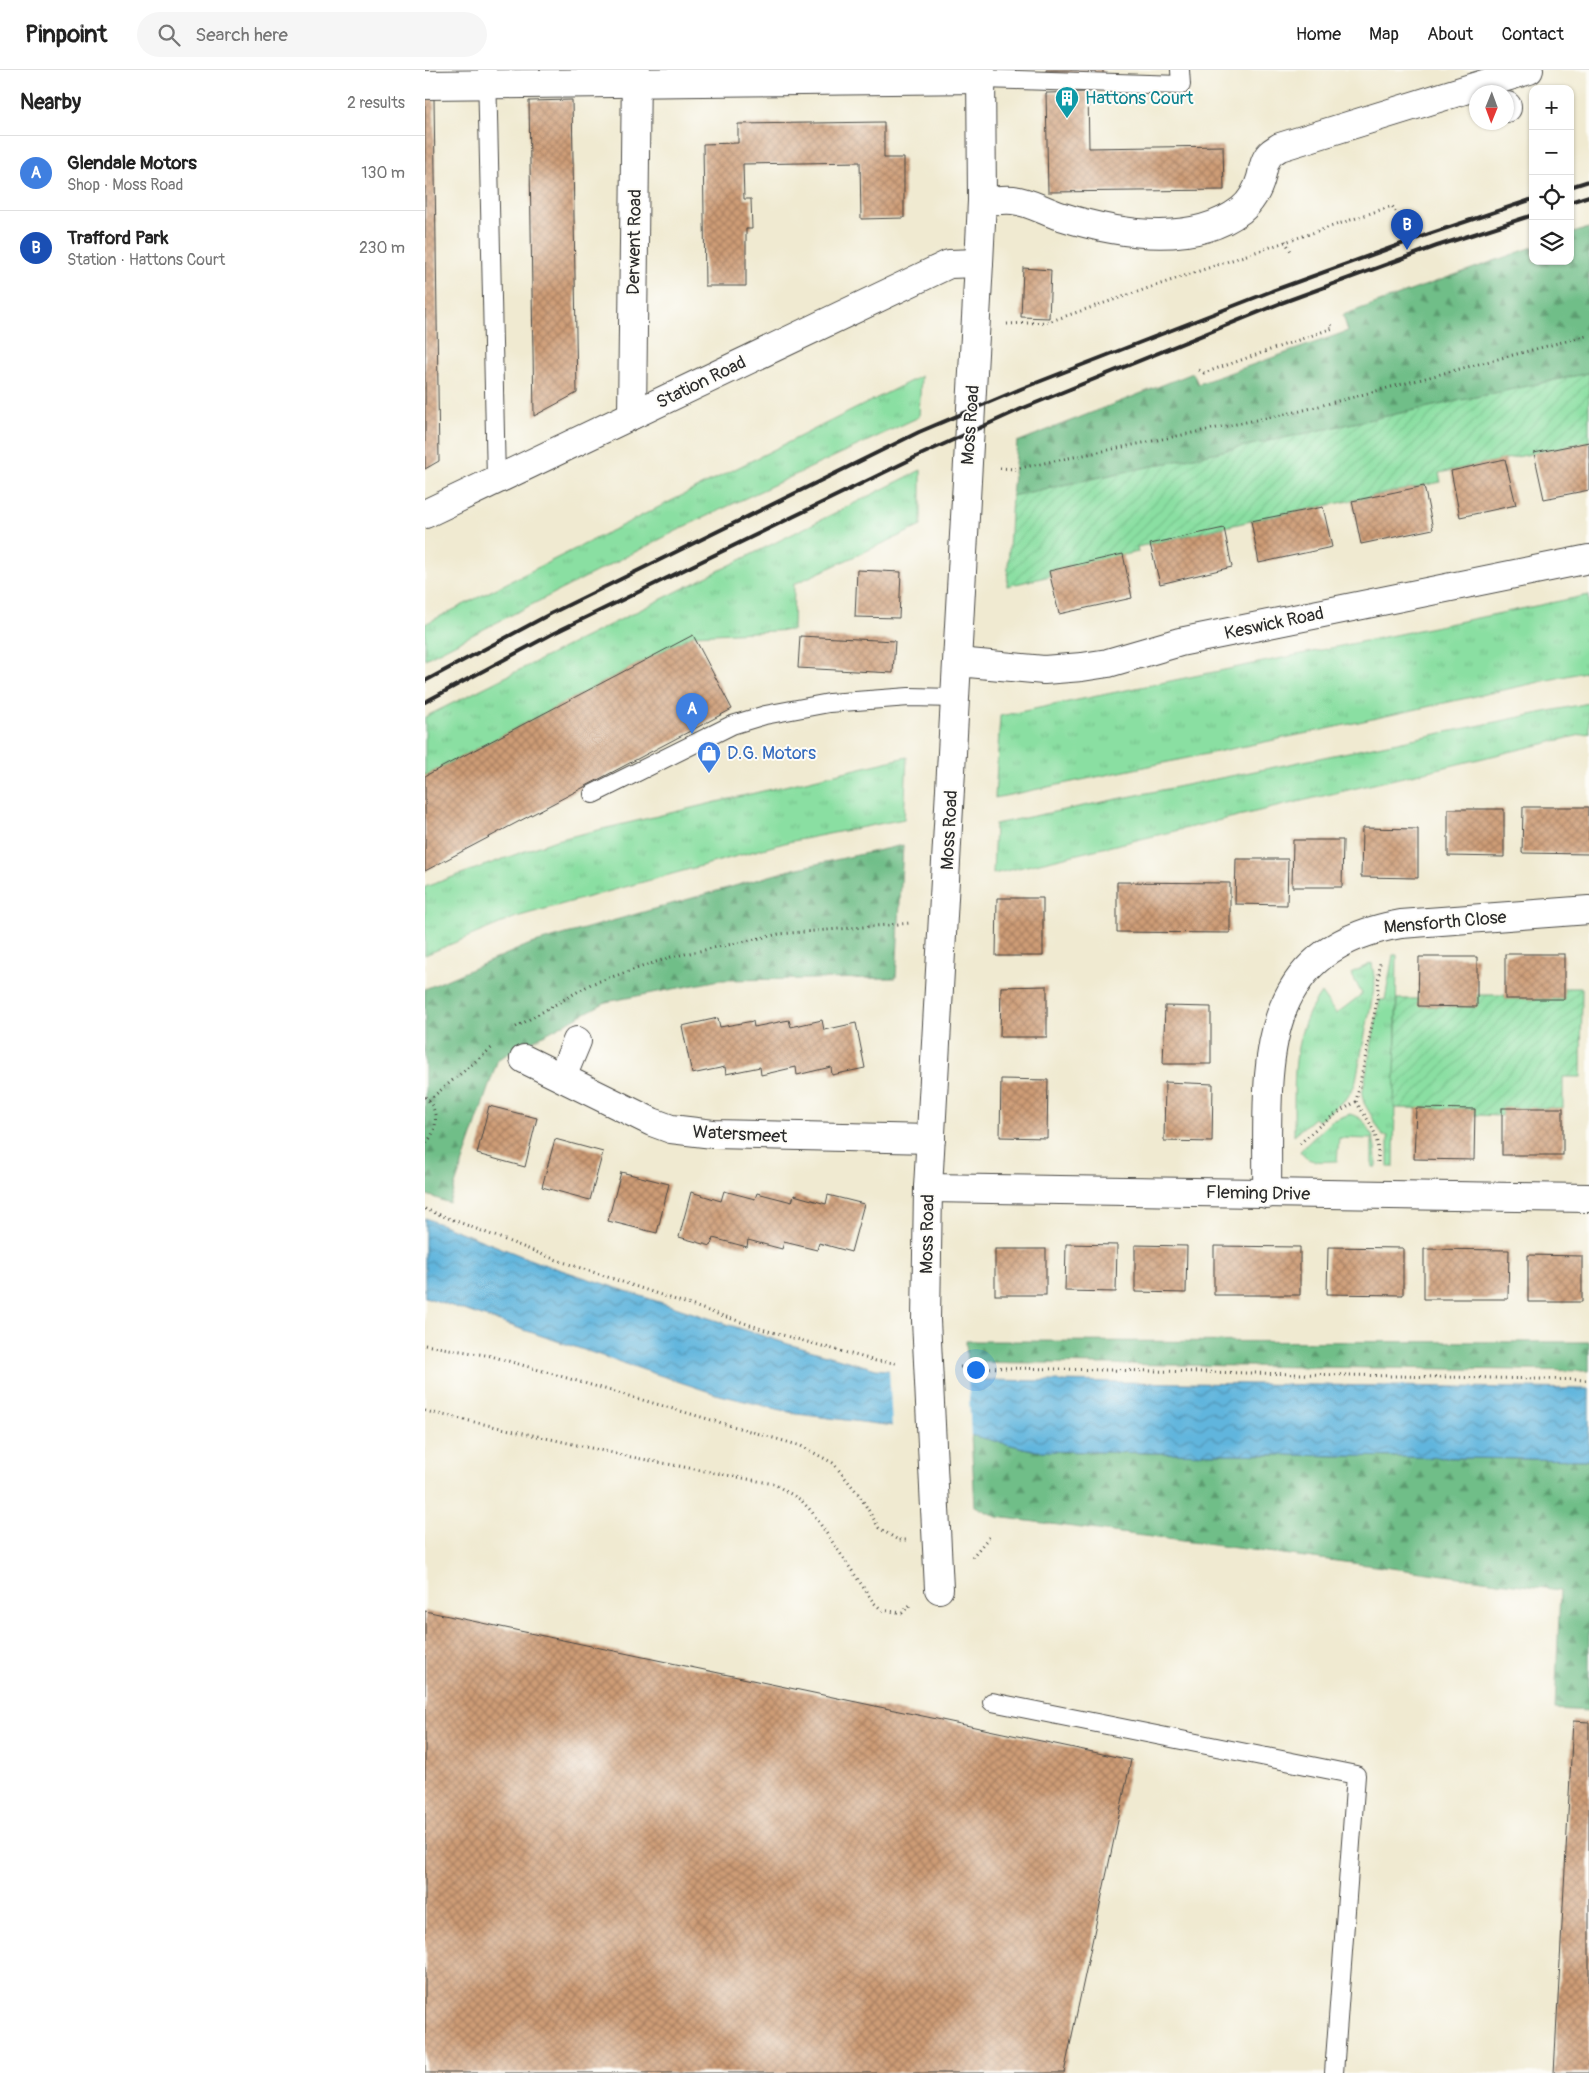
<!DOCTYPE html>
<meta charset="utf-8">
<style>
body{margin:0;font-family:Pangolin,sans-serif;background:#f6f6f6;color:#222}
.controls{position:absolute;right:15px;top:15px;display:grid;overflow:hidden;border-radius:10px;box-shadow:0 1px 4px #0004}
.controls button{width:45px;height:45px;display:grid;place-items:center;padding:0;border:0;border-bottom:1px solid #e0e0e0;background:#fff;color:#222;font:25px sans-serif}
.compass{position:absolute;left:1044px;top:15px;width:45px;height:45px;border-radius:50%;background:#fff;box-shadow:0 1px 4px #0004;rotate:181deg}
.you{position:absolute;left:550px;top:1299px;width:18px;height:18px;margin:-12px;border:4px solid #fff;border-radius:50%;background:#1a73e8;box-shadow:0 0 0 8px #1a73e833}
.badge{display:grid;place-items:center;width:32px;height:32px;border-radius:50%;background:#db2777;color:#fff;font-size:16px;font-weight:700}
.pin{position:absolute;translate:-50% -41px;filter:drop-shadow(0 1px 2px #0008)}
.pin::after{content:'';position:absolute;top:26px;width:18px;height:15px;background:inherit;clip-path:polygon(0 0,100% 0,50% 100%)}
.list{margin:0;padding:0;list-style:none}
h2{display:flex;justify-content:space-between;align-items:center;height:65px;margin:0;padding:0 20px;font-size:21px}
h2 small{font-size:16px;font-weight:400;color:#767676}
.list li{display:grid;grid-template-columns:32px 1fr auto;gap:15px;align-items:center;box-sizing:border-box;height:75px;padding:0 20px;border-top:1px solid #e0e0e0}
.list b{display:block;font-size:19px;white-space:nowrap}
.list p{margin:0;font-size:16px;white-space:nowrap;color:#767676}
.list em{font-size:16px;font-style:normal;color:#767676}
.icon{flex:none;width:28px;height:28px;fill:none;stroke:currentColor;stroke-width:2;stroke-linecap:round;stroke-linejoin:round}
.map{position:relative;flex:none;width:1164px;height:2003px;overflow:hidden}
header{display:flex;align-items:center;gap:30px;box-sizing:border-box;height:70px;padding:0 25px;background:#fff;border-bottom:1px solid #e0e0e0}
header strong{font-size:24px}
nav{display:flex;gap:28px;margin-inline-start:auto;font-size:18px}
.search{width:350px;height:45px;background:#f6f6f6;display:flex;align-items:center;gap:12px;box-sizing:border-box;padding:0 18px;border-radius:28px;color:#767676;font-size:19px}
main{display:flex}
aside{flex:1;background:#fff}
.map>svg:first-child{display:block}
.grass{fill:url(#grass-tufts);stroke:#5a8566}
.forest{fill:url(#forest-firs);stroke:#4d745a}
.garden{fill:url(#garden-furrows);stroke:#5a8566}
.water{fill:url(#water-waves);stroke:#467084}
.pier{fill:#f0ead1}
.building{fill:url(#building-cross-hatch)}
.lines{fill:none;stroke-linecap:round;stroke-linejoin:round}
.lane-casing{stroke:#494844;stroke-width:20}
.street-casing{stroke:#494844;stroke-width:30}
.path{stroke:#494844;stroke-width:3;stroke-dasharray:1 4;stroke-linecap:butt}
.lane{stroke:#fff;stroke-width:18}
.street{stroke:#fff;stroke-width:28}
.rail{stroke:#2b2b2b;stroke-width:4}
.street-bridge-casing{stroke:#494844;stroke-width:30;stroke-linecap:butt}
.street-bridge{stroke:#fff;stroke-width:28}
.labels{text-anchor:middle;stroke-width:4;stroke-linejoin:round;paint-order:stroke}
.culture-label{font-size:18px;fill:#0d838f;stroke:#fdfcf7;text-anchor:start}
.street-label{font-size:18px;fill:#2b2b2b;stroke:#fdfcf7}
.shop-label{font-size:18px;fill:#366cbe;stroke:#fdfcf7;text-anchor:start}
</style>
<header>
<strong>Pinpoint</strong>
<div class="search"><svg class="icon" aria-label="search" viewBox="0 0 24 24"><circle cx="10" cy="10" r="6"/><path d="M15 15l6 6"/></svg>Search here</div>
<nav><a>Home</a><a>Map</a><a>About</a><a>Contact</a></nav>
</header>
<main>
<aside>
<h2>Nearby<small>2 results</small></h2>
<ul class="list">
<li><span class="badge" style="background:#3f7fe0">A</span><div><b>Glendale Motors</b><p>Shop · Moss Road</p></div><em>130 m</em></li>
<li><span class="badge" style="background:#1a4fb4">B</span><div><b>Trafford Park</b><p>Station · Hattons Court</p></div><em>230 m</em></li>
</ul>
</aside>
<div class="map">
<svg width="1164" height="2003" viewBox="0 0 1164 2003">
<defs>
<pattern id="grass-tufts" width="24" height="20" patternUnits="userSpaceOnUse" patternTransform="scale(1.25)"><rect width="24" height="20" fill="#8adfa2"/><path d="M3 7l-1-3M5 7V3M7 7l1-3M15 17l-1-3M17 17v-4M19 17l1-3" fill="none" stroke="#77c08c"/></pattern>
<pattern id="forest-firs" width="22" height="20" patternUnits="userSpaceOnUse" patternTransform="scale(1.25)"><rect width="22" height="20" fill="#6fbe88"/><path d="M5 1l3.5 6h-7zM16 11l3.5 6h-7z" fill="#5b9b6f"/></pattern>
<pattern id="garden-furrows" width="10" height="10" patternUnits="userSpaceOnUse" patternTransform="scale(1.25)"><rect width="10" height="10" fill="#8adfa2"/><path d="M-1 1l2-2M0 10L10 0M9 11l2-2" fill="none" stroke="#77c08c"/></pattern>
<pattern id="water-waves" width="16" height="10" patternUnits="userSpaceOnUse" patternTransform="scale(1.25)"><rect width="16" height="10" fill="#61b5dd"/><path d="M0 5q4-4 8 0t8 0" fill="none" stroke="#5093b3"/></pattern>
<pattern id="building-cross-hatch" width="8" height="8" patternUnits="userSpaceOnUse" patternTransform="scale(1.25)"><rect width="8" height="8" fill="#ce9c76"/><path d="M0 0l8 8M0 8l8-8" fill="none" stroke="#a77f61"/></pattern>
</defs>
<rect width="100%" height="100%" fill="#fdfcf7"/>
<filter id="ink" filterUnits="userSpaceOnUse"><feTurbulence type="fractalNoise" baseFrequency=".02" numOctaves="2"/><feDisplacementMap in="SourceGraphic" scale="10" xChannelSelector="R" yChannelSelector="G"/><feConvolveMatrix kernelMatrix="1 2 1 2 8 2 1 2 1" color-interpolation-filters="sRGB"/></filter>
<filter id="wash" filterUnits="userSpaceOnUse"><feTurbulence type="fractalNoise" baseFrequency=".0096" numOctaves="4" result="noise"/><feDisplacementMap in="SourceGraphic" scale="20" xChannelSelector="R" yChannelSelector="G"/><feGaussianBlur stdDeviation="1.12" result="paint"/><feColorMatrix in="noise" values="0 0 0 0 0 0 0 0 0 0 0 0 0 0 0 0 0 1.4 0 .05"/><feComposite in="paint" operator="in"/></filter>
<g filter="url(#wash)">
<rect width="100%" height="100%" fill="#f0ead1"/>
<g class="grass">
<polygon points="496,306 494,347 267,453 0,589 0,554"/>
<polygon points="496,400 496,456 369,514 368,560 268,565 0,706 0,647"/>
<polygon points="1164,525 1164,601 902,659 570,728 575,646"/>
<polygon points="1164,633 1164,663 568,804 570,754"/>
<polygon points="482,687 479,749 363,772 91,847 0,885 0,817 131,770"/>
<polygon points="968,885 972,885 969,1097 963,1097 963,1066 958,1066 939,1033 937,1025 955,930 960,930"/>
<path d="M947 893 950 914 930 1015 922 1028 893 1051 889 1048 869 1065C870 1014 864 967 896 923L911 944 937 924 926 903Z"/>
<path d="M925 1044C949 1051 951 1076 951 1097H947V1069L914 1068 912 1091C898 1091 883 1095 875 1081L906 1051Z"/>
</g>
<g class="forest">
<polygon points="1164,158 1164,303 587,426 592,372 768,303 773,314 923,261 918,245 1108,177 1108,191 1145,191 1145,164"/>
<polygon points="478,775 471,908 295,910 181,932 73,989 24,1133 0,1124 0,919 103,875 369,799"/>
<polygon points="541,1271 1164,1272 1164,1301 542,1292"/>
<polygon points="546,1365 611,1381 1164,1390 1164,1641 1130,1639 1135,1520 572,1447 550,1436"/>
</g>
<g class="garden">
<polygon points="1164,303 1164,372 1014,403 1016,412 826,451 712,477 713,482 624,501 625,506 582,516 587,426"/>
<polygon points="1139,918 1157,918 1156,1007 1138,1007 1138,1038 1078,1038 1077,1046 1050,1045 1049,1039 969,1038 972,929 994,929 994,936 1051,937 1052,925 1080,925 1080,929 1139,929"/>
</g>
<polygon class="water" points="0,1148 112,1192 363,1274 451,1299 559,1310 1164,1319 1164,1390 611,1381 549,1366 372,1344 291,1324 0,1227"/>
<polygon class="pier" points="464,1298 543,1306 546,1368 467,1358"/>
<g id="blocks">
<g class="building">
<polygon points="621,0 678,0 678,5 622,6"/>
<polygon points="663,22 664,78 798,76 799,120 623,122 621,23"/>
<polygon points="0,29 9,29 14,391 0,399"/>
<polygon points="147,30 152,323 109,346 104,31"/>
<polygon points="459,52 459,88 479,88 479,148 436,149 435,92 318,94 319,129 326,129 327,159 321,159 321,216 280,216 278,74 313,73 313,54"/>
<polygon points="598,198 626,200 624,248 596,247"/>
<polygon points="1164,372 1164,420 1119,429 1109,383"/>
<polygon points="1080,389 1091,435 1035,447 1026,401"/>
<polygon points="999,416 1008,459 936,474 927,431"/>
<polygon points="898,437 907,477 834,493 826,451"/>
<polygon points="799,458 807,497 735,514 725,474"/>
<polygon points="698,484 707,528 634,544 624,501"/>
<polygon points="432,500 476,502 474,548 430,547"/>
<polygon points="268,565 307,639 0,801 0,706"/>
<polygon points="375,566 470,571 468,603 373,598"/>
<polygon points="1098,737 1164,737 1164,784 1097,783"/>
<polygon points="1023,739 1079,739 1079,787 1023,786"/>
<polygon points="937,758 993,759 993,808 936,807"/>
<polygon points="868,770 918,770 917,817 867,817"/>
<polygon points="811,789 863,789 862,835 810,834"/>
<polygon points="692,812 805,813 805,863 692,862"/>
<polygon points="572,828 618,828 618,886 571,886"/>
<rect x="1080" y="884" width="59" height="45"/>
<polygon points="994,887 1052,887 1052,937 993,936"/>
<polygon points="622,916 622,967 575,967 576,917"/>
<polygon points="740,936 786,937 786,994 738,994"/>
<polygon points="293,948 295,957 328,951 329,957 364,950 366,957 397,950 399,960 431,953 440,998 407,1005 406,997 372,1005 371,997 336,1005 335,997 301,1004 300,997 267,1004 257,956"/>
<polygon points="576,1009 623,1010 622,1068 575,1067"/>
<polygon points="740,1012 788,1014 787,1072 739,1071"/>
<polygon points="64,1036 112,1048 100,1097 52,1084"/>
<polygon points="991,1038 1050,1039 1049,1090 989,1089"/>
<rect x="1077" y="1038" width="61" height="47"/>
<polygon points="130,1069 178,1082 165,1130 117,1117"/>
<polygon points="196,1102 244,1114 232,1163 183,1151"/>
<polygon points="299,1121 330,1129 332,1123 367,1132 369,1125 401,1134 403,1125 439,1134 426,1182 394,1173 392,1180 359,1172 357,1179 323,1170 322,1177 288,1168 286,1176 254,1167 266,1122 296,1131"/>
<polygon points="641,1174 692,1175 691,1222 640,1221"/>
<polygon points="710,1175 762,1176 761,1223 710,1222"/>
<polygon points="789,1176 875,1177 875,1225 789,1225"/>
<polygon points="903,1177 978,1178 978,1225 902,1224"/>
<rect x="570" y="1179" width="51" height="46"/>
<polygon points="999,1179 1084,1180 1083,1229 999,1229"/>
<polygon points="1103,1185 1157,1186 1157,1232 1103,1232"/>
<polygon points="0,1541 706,1690 639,2003 0,2003"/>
<polygon points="1148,1651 1164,1652 1164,2003 1129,2003"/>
</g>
</g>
</g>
<g filter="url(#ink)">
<use href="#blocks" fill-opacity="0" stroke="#494844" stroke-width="1"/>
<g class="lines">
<g class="lane-casing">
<g id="lane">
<polyline points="62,0 71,410"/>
<polyline points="556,9 756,15 755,0"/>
<polyline points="168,724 307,655 340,645 404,633 484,627 531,628"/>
<polyline points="567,1632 931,1705 909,2003"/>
</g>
</g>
<g class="street-casing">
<g id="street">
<polyline points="0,15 556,9"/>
<polyline points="1082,36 1082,38"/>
<path d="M557 131C567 131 578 129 588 130 605 132 619 141 635 146 689 163 766 178 816 140 825 133 833 120 836 108 838 100 839 90 845 84 848 81 852 79 855 77L1104 0"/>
<polyline points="207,345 211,0"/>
<polyline points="0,444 524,194 554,193"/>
<polyline points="533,592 619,600 657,597 683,593 755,572 1164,489"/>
<polyline points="99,989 227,1052 246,1059 288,1064 506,1069"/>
<polyline points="137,1007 152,971"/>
<polyline points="503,1118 1164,1128"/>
<path d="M842 1124C844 1005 824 880 976 854L1164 840"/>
<polyline points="501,1250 503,1118 554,193 557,131 556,0"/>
<polyline points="510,1438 514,1519"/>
</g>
</g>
<g class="path">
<polyline points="860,171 867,183"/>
<polyline points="582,254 623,252 967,136 975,147"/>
<polyline points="774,300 779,303 908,258 905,252"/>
<polyline points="575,398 590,399 875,341 1164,265"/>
<polyline points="91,957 166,914 246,887 354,864 486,853"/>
<path d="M0 1027C14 1039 14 1061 0 1074"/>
<polyline points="4,1030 69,976"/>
<polyline points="931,1032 952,931 955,893"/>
<path d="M875 1074C892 1056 909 1044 931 1032 947 1056 954 1063 953 1092"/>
<polyline points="0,1139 129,1189 343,1261 451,1291 471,1293"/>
<polyline points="0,1275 66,1286 376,1376 408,1393 435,1426 454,1458 473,1470 481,1470"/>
<polyline points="535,1297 1164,1310"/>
<polyline points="0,1341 206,1387 349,1414 376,1430 387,1442 449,1533 457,1540 477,1543 486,1534"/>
<polyline points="547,1487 565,1466"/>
</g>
<use href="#lane" class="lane"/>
<use href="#street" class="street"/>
<g class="rail">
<polyline points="1145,117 1164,111"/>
<polyline points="1145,132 1164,126"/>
<polyline points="0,611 125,544 494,362 598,318 847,221 1004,164 1108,129"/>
<polyline points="0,632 129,563 495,385 596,339 856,233 1012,176 1108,145"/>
</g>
<g class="street-bridge-casing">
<polyline id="street-bridge" points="501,1250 510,1438"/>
</g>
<use href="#street-bridge" class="street-bridge"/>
</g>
</g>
<defs>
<g id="building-pin" transform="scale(1.25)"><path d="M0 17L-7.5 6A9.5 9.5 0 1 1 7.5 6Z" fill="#0f9aa8" stroke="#fdfcf7"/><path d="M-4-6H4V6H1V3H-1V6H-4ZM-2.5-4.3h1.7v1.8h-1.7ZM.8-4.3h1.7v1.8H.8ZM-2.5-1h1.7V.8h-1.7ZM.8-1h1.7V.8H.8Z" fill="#fff"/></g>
<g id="shop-pin" transform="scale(1.25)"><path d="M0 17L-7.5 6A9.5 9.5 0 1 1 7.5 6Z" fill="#3f7fe0" stroke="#fdfcf7"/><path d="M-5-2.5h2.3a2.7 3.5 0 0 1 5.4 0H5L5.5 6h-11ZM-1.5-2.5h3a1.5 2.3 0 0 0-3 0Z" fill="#fff"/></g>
</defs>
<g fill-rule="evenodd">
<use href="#building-pin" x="642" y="28"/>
<use href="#shop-pin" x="284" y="683"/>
</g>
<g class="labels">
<g class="culture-label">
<text x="660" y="34">Hattons Court</text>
</g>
<g class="street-label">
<text transform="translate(209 172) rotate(-89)" y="6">Derwent Road</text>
<text transform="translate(276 312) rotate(-26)" y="6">Station Road</text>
<text transform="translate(545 355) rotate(-86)" y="6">Moss Road</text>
<text transform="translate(849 553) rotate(-12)" y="6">Keswick Road</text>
<text transform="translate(524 760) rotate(-87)" y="6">Moss Road</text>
<text transform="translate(1020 852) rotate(-5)" y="6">Mensforth Close</text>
<text transform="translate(315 1064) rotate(3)" y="6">Watersmeet</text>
<text transform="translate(833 1123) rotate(1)" y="6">Fleming Drive</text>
<text transform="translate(502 1164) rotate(-89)" y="6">Moss Road</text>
</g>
<g class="shop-label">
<text x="302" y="689">D.G. Motors</text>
</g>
</g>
</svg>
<div class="controls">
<button>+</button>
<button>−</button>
<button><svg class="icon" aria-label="locate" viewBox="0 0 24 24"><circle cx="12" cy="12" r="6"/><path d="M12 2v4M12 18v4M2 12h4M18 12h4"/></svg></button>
<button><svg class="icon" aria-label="layers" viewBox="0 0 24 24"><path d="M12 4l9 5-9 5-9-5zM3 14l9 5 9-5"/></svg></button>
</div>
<svg class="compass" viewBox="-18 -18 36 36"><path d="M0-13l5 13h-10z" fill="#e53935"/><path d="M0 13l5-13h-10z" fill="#767676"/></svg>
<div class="you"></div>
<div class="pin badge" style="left:267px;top:664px;background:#3f7fe0">A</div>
<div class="pin badge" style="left:982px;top:180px;background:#1a4fb4">B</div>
</div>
</main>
